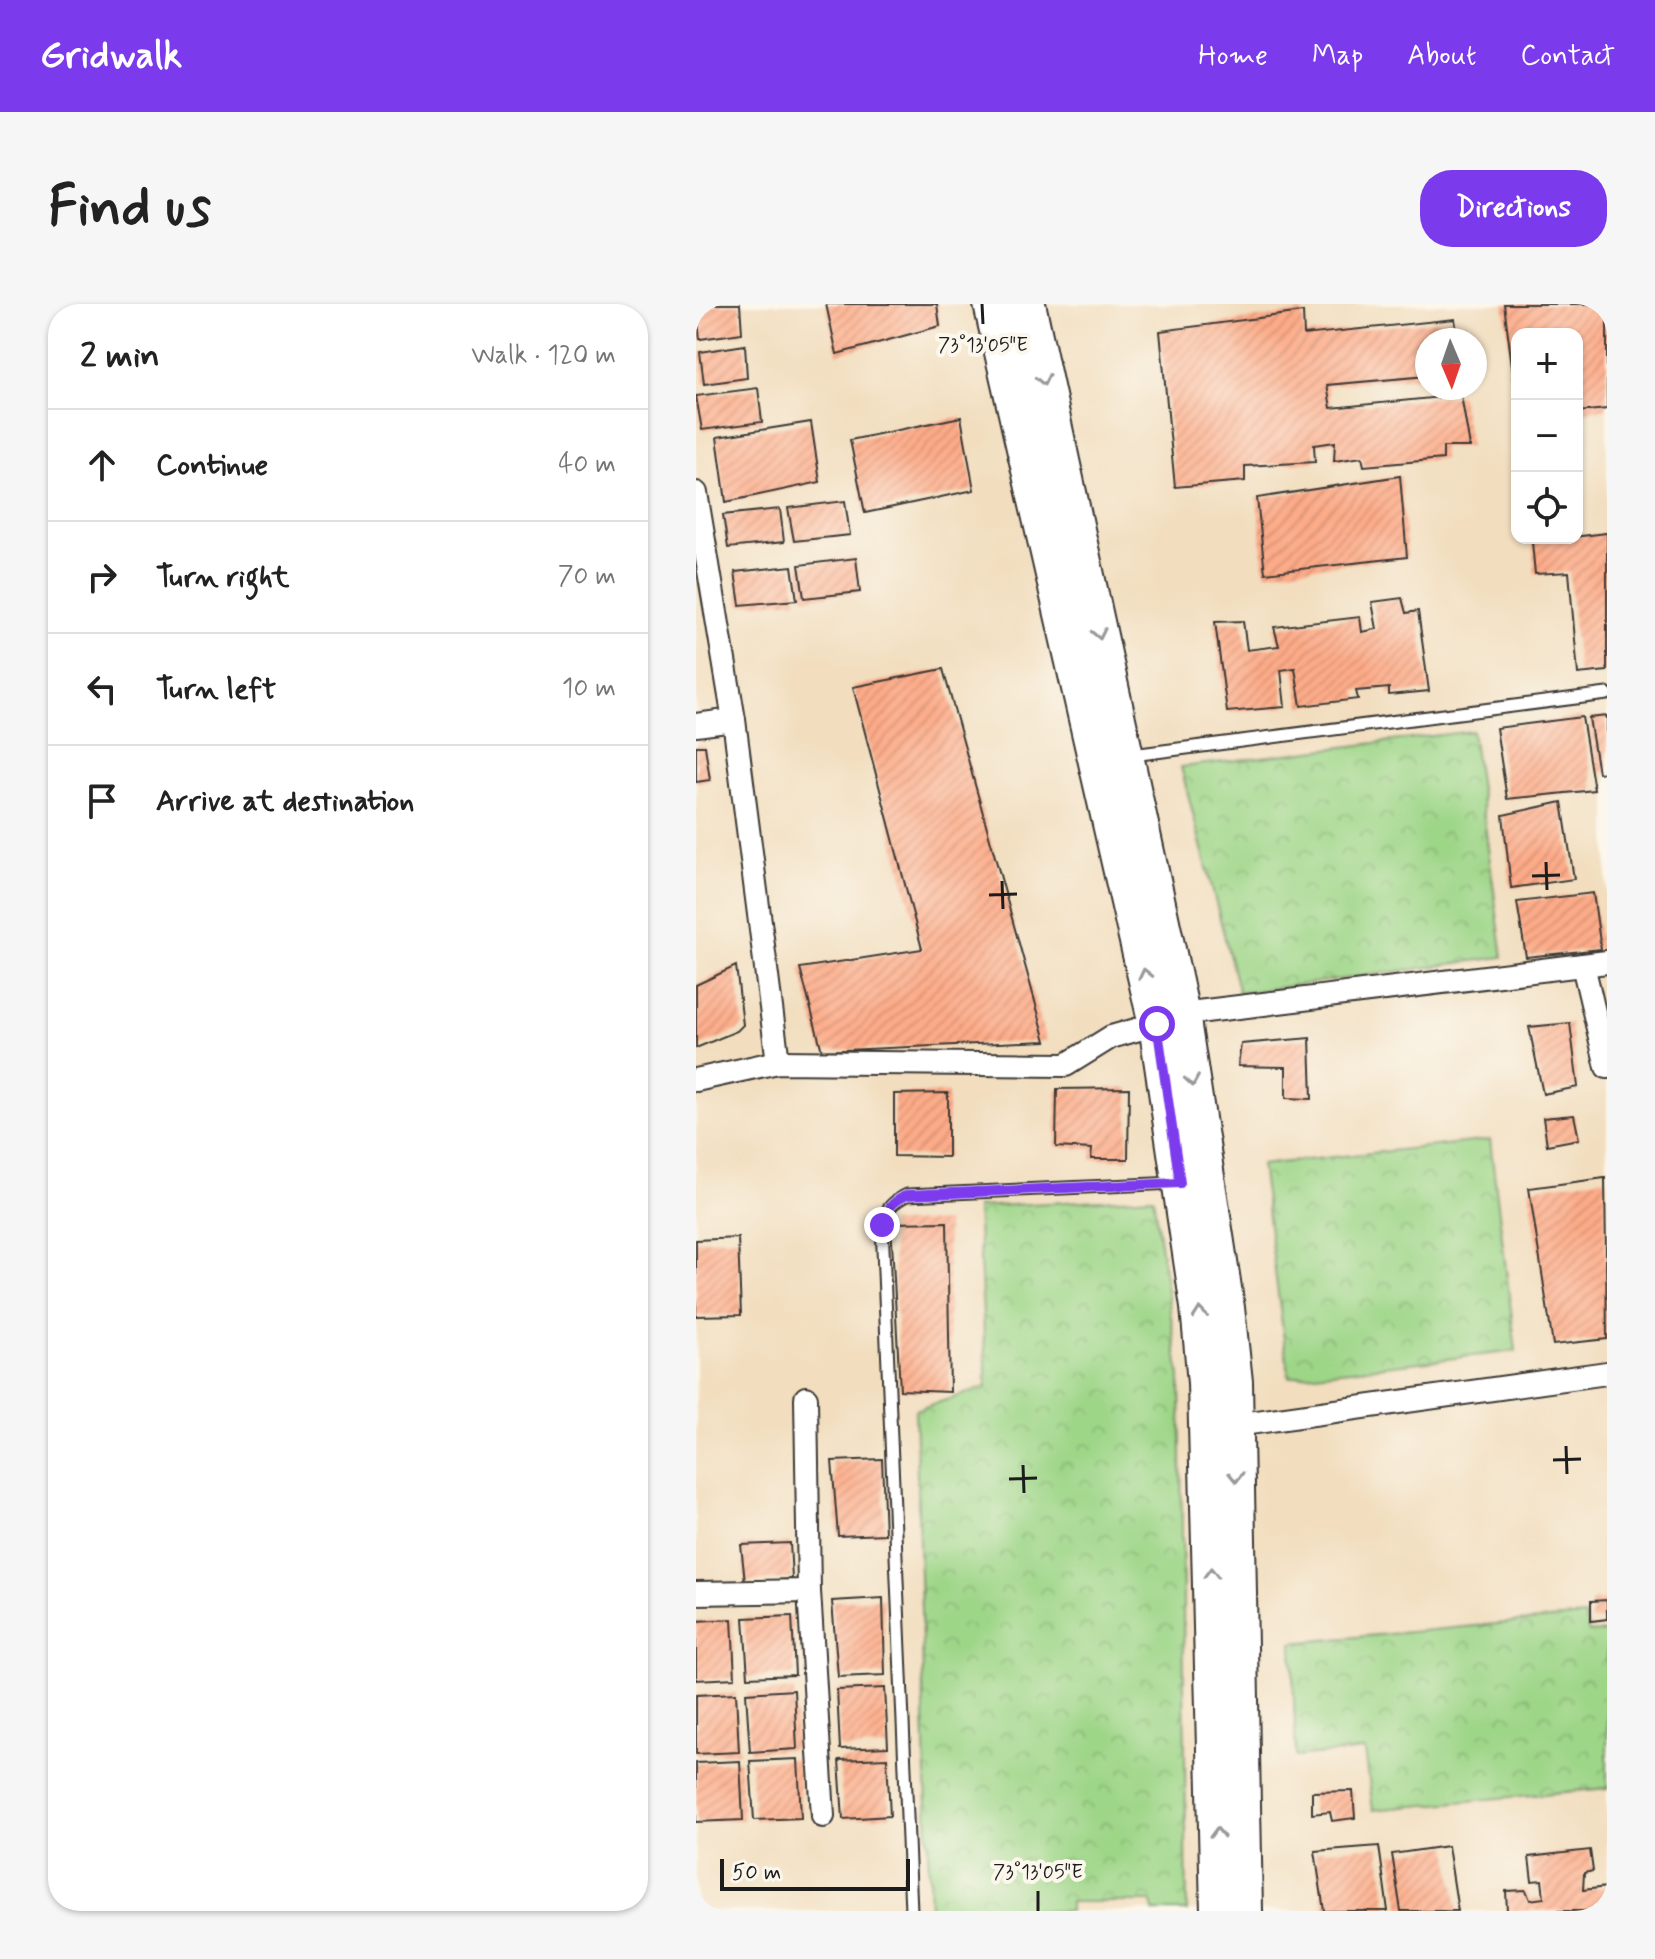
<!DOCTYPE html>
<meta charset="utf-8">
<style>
body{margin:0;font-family:Mynerve,sans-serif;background:#f6f6f6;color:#222}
.controls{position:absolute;right:24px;top:24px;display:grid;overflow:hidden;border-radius:16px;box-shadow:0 2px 6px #0004}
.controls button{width:72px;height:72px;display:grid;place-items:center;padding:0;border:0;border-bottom:2px solid #e0e0e0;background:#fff;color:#222;font:40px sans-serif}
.compass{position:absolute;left:719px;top:24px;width:72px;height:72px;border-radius:50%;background:#fff;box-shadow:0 2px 6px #0004;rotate:178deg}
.scale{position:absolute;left:24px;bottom:20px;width:190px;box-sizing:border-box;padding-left:8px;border:4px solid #1c1c1c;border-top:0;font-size:22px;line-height:28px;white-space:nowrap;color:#1c1c1c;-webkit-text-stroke:6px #fbf7ec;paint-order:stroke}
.stop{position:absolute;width:24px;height:24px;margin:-18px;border:6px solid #7c3aed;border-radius:50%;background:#fff}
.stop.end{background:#7c3aed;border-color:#fff;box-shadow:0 2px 8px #0008}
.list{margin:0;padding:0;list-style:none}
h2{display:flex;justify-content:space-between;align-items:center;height:104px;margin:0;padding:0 32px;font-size:34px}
h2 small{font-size:26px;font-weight:400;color:#767676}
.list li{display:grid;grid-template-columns:52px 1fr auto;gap:24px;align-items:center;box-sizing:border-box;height:112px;padding:0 32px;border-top:2px solid #e0e0e0}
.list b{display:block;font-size:30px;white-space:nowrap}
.list em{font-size:26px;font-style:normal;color:#767676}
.icon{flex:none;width:44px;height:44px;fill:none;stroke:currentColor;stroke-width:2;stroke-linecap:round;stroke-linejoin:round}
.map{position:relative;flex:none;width:911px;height:1607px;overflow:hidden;border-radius:32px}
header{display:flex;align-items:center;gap:48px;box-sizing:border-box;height:112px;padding:0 40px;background:#7c3aed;color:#fff}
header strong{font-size:38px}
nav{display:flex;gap:44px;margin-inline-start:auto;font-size:28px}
.intro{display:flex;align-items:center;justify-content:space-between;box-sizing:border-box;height:192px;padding:0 48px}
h1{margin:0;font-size:56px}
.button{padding:20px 36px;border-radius:32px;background:#7c3aed;color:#fff;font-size:28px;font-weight:700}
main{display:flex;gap:48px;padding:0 48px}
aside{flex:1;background:#fff;border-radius:32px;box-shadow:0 2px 6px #0004}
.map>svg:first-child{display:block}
.park{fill:url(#park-crowns);stroke:#5d7952;stroke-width:2}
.building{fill:url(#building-hatch)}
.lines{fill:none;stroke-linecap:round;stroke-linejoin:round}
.lane-casing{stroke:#3c3934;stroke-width:15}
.street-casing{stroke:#3c3934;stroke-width:26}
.primary-casing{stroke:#3c3934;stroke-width:40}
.lane{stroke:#fff;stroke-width:11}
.street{stroke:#fff;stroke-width:22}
.primary{stroke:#fff;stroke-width:36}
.oneway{stroke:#999}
.route{stroke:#7c3aed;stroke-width:10}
.ticks{fill:none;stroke:#1c1c1c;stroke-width:3}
.ticks-label{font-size:20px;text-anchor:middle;fill:#1c1c1c;stroke:#fbf7ec;stroke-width:8;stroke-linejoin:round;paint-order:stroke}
</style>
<header>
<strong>Gridwalk</strong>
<nav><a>Home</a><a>Map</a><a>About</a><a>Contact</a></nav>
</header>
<div class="intro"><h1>Find us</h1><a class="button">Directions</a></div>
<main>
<aside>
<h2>2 min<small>Walk · 120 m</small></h2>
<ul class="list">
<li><svg class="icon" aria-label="ahead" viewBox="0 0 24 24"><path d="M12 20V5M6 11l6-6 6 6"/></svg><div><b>Continue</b></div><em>40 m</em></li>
<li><svg class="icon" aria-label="right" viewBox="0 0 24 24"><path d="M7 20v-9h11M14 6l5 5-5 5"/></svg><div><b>Turn right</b></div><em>70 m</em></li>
<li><svg class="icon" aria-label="left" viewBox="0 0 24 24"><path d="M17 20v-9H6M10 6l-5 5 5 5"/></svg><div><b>Turn left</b></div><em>10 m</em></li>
<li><svg class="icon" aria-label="arrive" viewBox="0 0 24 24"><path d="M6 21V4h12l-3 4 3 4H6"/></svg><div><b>Arrive at destination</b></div></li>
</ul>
</aside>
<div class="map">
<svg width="911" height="1607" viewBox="0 0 911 1607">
<defs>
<pattern id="park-crowns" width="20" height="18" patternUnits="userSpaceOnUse" patternTransform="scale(2)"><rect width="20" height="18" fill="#9ed688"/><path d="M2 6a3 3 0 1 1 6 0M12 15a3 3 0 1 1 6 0" fill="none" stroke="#88b775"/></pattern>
<pattern id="building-hatch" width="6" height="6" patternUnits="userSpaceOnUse" patternTransform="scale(2)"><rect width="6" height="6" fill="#fdab88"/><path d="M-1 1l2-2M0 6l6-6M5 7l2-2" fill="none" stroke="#d89375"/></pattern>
</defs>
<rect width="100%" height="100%" fill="#fbf7ec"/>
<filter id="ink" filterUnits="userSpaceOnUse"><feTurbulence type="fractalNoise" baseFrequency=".0125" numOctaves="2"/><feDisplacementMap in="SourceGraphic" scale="16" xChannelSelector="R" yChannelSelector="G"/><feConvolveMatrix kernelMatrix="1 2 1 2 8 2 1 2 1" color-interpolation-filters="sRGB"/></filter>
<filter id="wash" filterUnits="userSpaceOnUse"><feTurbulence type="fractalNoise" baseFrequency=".006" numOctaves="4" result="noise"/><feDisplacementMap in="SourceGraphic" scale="32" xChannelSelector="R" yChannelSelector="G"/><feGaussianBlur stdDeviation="1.8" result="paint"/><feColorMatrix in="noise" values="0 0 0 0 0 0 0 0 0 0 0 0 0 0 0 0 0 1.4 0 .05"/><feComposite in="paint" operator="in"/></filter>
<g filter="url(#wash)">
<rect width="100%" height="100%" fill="#f2debf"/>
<g class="park">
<polygon points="776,427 807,653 543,689 485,463"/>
<polygon points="794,836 820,1047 593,1073 565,861"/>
<polygon points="457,893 484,1073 491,1607 457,1607 456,1598 374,1598 374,1607 234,1606 219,1106 291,1083 281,903"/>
<polygon points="888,1312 893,1328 911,1329 911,1484 677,1506 669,1446 600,1453 596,1339"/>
</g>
<g id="blocks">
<g class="building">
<polygon points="14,0 44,0 46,29 4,35 0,2"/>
<polygon points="130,0 241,0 244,22 141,50"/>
<polygon points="808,0 911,0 911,105 881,108 881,30 821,30 819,85"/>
<polygon points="607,8 608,31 759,15 762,36 731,36 731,72 631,81 635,104 765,91 774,143 747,143 747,155 668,162 666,153 638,157 639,138 618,141 619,158 549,162 549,177 479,183 464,27"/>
<polygon points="49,41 51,74 8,80 4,48"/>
<polygon points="62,84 66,118 6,126 0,92"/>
<polygon points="265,113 278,186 169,209 154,136"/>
<polygon points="115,118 124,178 30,198 21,133"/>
<polygon points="704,172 711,253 569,269 561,194"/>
<polygon points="149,197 154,231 98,237 92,204"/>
<polygon points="84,205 88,238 32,244 27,211"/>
<polygon points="911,229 911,367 882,370 873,268 839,270 836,238"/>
<polygon points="160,254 164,288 108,294 103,261"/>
<polygon points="96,262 101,296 44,301 39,268"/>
<polygon points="706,294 710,309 722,307 733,387 693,391 693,384 660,387 662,395 605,402 599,364 585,366 589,403 531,408 519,318 547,317 551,346 583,342 578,323 664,313 666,328 681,325 676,298"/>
<polygon points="247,365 350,737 126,747 104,664 226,645 157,383"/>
<polygon points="911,412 911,468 902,469 893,414"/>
<polygon points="886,413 898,486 811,495 800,424"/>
<polygon points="0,442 9,442 14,476 0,478"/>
<polygon points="866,498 878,575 815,584 807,511"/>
<polygon points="897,589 905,645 830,653 821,598"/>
<polygon points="40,662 47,721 41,727 0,744 0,681"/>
<polygon points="874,719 882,783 847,790 833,723"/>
<polygon points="614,734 616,795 590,794 590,763 542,762 545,740"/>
<polygon points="433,784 432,855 395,855 396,845 360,843 361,785"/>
<polygon points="252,789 252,853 198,852 198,790"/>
<polygon points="878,811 883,835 851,841 847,814"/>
<polygon points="909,874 911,1035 857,1041 833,884"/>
<polygon points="251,918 254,1088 204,1086 195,919"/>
<polygon points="42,934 45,1011 0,1012 0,936"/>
<polygon points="186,1155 189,1230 142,1232 136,1157"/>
<polygon points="94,1239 96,1275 49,1278 45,1241"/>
<polygon points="187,1294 189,1371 142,1373 136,1297"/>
<polygon points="911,1296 911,1315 895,1317 895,1297"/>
<polygon points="96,1312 99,1371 52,1373 48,1314"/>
<polygon points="36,1315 39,1374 0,1376 0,1317"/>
<polygon points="189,1384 192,1443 144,1445 141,1386"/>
<polygon points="98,1386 101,1445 54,1448 50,1389"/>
<polygon points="40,1389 43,1448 0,1450 0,1391"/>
<polygon points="191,1454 194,1512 147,1515 143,1456"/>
<polygon points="102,1455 105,1514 58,1516 54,1457"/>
<polygon points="44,1457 47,1516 0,1518 0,1459"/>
<polygon points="657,1487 659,1514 636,1517 634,1508 616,1510 616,1488"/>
<polygon points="683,1542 692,1607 628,1607 619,1547"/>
<polygon points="752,1542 762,1607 705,1607 696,1550"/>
<polygon points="894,1546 897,1567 888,1569 887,1586 911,1583 911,1607 811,1607 810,1587 830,1586 834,1596 848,1594 846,1576 836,1577 833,1553"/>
</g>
</g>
</g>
<g filter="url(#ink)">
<use href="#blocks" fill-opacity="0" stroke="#3c3934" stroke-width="2"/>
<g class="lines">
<g class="lane-casing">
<g id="lane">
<polyline points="436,451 911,390"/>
<path d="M215 1607 186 921C190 905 196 898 211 891L480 879"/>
</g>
</g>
<g class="street-casing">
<g id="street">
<polyline points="0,189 38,416 82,758"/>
<polyline points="0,421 38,416"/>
<polyline points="887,661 911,763"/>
<polyline points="0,776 82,758 370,761 415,733 461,720 485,710 911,658"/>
<polyline points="110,1094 113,1287 127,1512"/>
<polyline points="539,1121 911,1069"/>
<polyline points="0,1289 113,1287"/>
</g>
</g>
<g class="primary-casing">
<g id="primary">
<polyline points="296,0 461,720 503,1003 510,1079 523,1607"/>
<polyline points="331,0 485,710 530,1004 538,1078 548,1607"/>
</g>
</g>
<use href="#lane" class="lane"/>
<use href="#street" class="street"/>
<use href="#primary" class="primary"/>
</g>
<defs><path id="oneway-chevron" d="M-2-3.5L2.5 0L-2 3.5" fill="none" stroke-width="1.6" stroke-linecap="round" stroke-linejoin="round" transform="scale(2)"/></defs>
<g class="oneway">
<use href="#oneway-chevron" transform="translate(347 76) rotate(78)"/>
<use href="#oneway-chevron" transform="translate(403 330) rotate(78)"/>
<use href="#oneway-chevron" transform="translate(449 670) rotate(-103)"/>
<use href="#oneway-chevron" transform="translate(496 777) rotate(81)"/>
<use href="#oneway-chevron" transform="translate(504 1009) rotate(-96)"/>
<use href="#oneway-chevron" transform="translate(540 1173) rotate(89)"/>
<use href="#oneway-chevron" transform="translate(515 1269) rotate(-91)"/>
<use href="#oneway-chevron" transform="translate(521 1529) rotate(-91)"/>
</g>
</g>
<g class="lines" filter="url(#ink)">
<path class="route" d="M186 921C190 905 196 898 211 891L484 879 461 720"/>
</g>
<path class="ticks" d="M286 0 287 20M850 558 851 586M836 572 864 571M306 577 307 605M293 591 321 590M870 1142 871 1170M857 1156 885 1155M327 1161 328 1189M313 1175 341 1174M342 1587V1607"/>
<g class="ticks-label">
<text x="287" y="47">73°13'05"E</text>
<text x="342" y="1574">73°13'05"E</text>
</g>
</svg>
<div class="controls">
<button>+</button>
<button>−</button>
<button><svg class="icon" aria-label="locate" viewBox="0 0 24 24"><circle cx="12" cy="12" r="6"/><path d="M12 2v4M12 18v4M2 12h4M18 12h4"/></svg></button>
</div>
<svg class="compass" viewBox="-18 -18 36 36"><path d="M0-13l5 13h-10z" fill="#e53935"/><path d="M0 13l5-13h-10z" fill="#767676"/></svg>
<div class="scale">50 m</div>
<div class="stop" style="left:461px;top:720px"></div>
<div class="stop end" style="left:186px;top:921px"></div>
</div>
</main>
